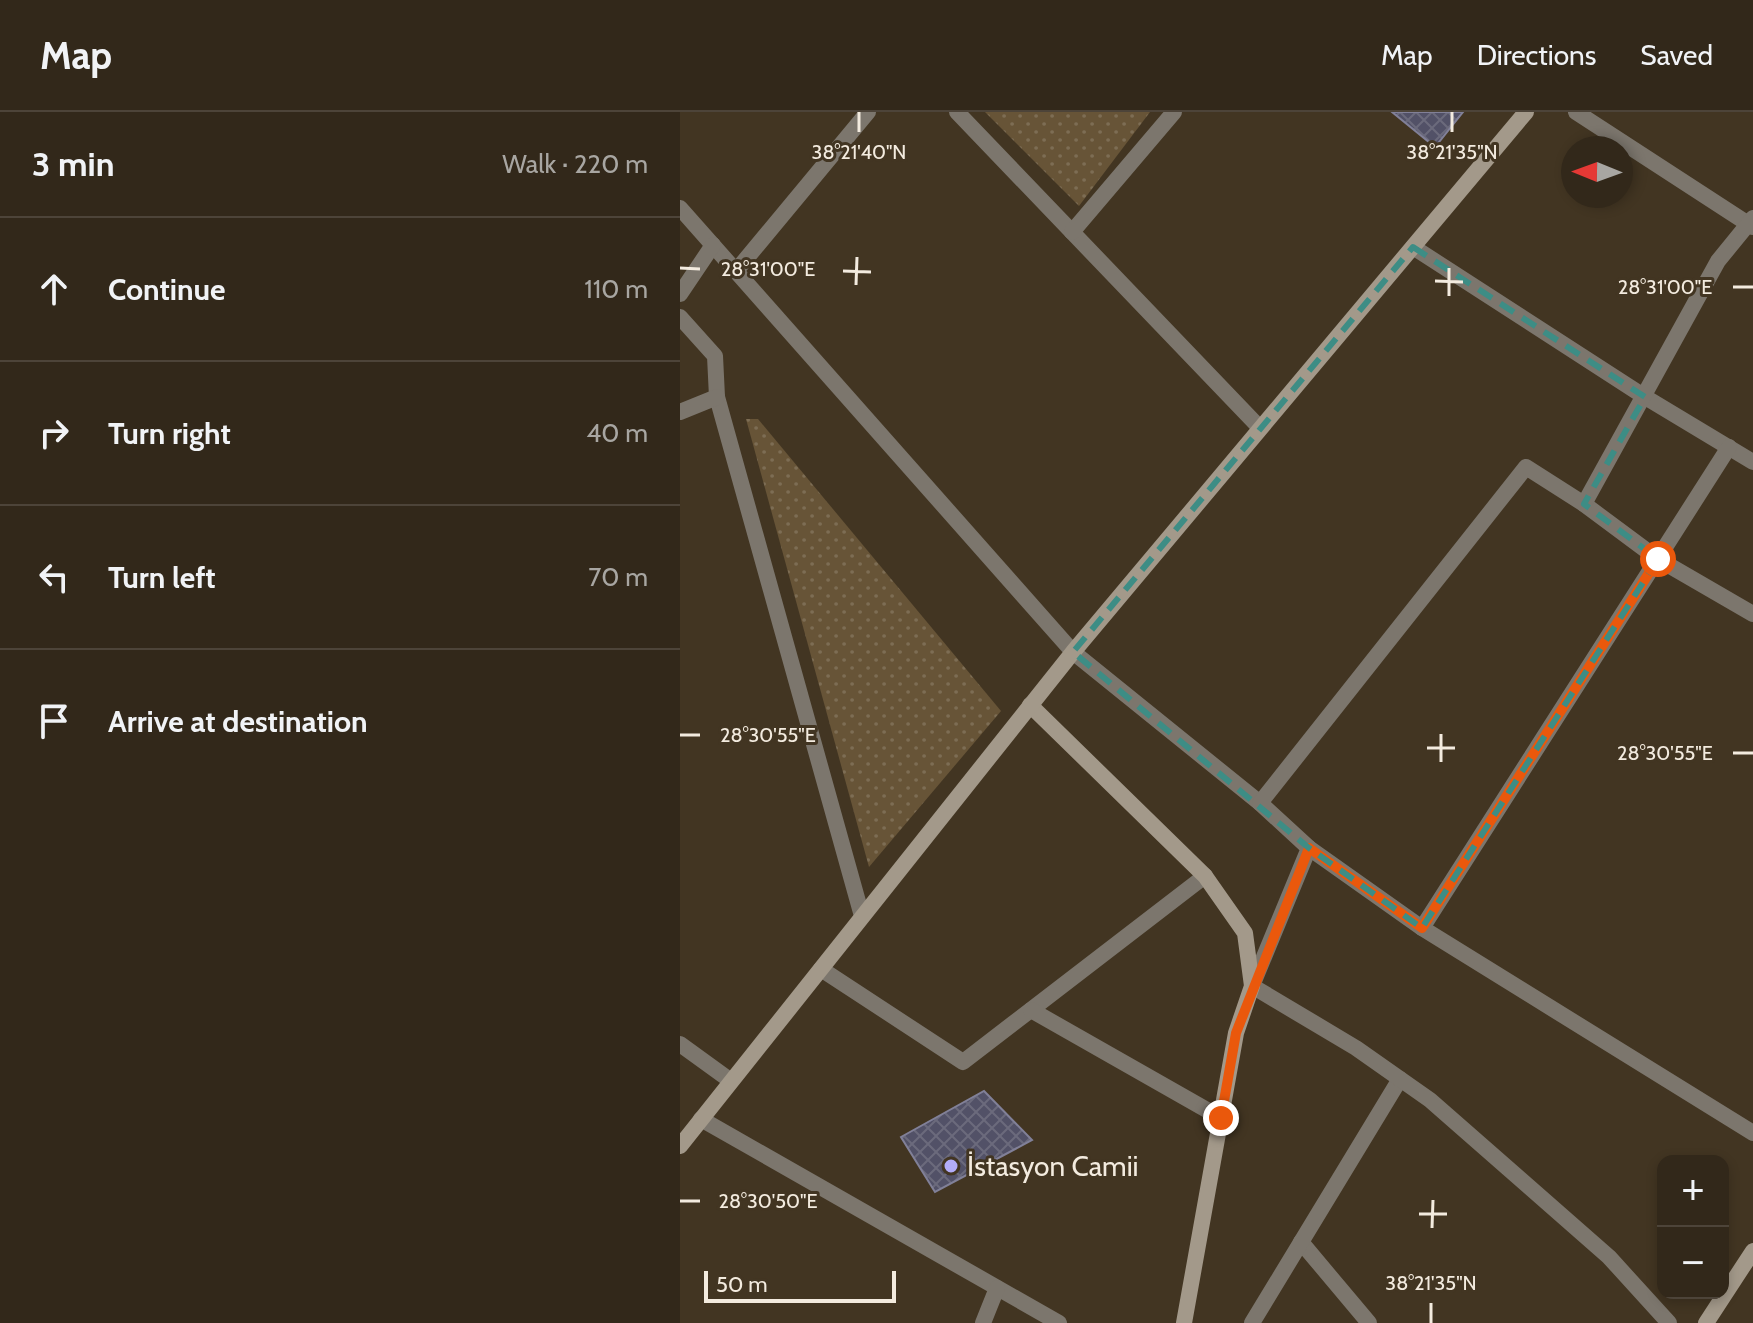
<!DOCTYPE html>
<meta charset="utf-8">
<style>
body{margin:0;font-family:Cabin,sans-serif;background:#3d3427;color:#f1f3f6}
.controls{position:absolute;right:24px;bottom:24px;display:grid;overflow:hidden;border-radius:16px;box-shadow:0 4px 12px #0003}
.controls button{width:72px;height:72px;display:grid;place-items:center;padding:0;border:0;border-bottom:2px solid #4d4439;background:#32281a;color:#f1f3f6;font:40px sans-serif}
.compass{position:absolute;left:881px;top:24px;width:72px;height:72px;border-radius:50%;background:#32281a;box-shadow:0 4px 12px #0003;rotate:271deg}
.scale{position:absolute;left:24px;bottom:20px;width:192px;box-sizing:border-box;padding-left:8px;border:4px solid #f3ebdf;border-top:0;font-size:22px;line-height:28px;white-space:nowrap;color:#f3ebdf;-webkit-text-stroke:6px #423522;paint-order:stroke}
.stop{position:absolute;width:24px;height:24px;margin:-18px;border:6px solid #ea580c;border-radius:50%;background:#fff}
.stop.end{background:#ea580c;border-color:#fff;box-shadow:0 2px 8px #0008}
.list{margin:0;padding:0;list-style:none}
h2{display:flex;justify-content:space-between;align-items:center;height:104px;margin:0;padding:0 32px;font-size:34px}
h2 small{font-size:26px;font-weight:400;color:#a8a6a2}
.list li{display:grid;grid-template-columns:52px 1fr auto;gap:24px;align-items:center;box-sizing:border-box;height:144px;padding:0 32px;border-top:2px solid #4d4439}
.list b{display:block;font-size:30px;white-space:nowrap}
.list em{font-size:26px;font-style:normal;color:#a8a6a2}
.icon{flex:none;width:44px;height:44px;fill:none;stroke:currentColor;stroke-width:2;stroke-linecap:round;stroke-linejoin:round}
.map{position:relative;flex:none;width:1073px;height:1211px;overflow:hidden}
header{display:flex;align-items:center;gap:48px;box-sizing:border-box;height:112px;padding:0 40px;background:#32281a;border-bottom:2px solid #4d4439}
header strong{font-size:38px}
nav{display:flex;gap:44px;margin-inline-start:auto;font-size:28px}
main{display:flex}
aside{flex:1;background:#32281a}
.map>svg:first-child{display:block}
.grass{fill:url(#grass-dots)}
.building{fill:url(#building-cross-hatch);stroke:#818098;stroke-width:2}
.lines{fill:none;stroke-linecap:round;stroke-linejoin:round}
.street{stroke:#7c766d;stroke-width:16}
.secondary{stroke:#a3998a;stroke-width:16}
.route{stroke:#ea580c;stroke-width:10}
.marked{fill:none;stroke:#3d8d85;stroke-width:6;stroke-dasharray:16 10;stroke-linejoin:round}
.ticks{fill:none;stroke:#f3ebdf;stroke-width:3}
.poi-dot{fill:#b3adf9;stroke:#423522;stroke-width:3}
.labels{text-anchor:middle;stroke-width:6;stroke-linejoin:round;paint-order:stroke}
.poi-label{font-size:28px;fill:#f3ebdf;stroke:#423522;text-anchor:start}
.ticks-label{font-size:20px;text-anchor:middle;fill:#f3ebdf;stroke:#423522;stroke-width:6;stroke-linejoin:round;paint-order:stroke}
</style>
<header>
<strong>Map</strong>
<nav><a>Map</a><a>Directions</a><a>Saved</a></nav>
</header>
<main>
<aside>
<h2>3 min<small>Walk · 220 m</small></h2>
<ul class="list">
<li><svg class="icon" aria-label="ahead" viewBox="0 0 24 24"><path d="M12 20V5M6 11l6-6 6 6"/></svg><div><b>Continue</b></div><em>110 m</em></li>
<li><svg class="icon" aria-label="right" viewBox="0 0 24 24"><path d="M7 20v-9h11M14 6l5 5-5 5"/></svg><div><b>Turn right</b></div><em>40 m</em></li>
<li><svg class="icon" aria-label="left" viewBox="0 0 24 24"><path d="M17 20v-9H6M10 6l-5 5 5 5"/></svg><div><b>Turn left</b></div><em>70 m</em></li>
<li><svg class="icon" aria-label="arrive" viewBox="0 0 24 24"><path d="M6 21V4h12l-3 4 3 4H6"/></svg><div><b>Arrive at destination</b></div></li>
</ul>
</aside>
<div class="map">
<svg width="1073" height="1211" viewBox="0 0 1073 1211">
<defs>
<pattern id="grass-dots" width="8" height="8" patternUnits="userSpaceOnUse" patternTransform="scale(2)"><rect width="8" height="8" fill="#675437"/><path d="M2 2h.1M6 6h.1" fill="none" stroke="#7d6d54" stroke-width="1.8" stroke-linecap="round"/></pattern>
<pattern id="building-cross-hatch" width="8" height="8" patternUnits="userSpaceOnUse" patternTransform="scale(2)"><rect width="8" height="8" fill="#525167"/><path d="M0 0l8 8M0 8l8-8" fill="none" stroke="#6b6a7c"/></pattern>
</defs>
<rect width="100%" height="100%" fill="#423522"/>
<g class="grass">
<polygon points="305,0 470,0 399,94"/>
<polygon points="66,307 78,307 321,599 189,755"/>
</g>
<g class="building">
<polygon points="712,0 783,0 755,35"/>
<polygon points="304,979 352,1028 255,1080 221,1025"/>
</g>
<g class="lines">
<g class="street">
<polyline points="277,0 580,316"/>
<polyline points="896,0 1073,115"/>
<polyline points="0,96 393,540 580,691"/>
<polyline points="392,120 494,0"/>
<polyline points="733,135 965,285 1073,350"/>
<polyline points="56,159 188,0"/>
<polyline points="0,182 33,133"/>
<polyline points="0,205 35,244 37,285 182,804"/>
<polyline points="0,300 37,285"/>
<polyline points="904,392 978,447 1073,502"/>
<polyline points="629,736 742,816 1073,1021"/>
<polyline points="742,816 1049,335"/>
<polyline points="141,857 283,950 525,764"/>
<polyline points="351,898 541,1006"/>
<polyline points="0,932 51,969"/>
<polyline points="21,1007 379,1211"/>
<polyline points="621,1130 689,1211"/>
<polyline points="303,1211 317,1176"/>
<polyline points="572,1211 720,967"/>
<polyline points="989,1211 929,1145 750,988 676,936 572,874 629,736 580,691 846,355 904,392 1038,149 1073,106"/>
</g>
<g class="secondary">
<polyline points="350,593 525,764 565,821 572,874 556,921 504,1211"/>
<polyline points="0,1034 393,540 846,0"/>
<polyline points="1026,1211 1073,1139"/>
</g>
</g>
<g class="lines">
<polyline class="route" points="541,1006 556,921 629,736 742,816 978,447"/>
</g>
<path class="marked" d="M733 135 965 285 904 392 978 447 742 816 629 736 393 540Z"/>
<path class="ticks" d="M179 20V0M772 20V0M0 156 20 157M163 159 191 160M755 169 783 170M176 173 177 145M1053 175H1073M769 184V156M0 623H20M747 636H775M1053 641H1073M761 650V622M0 1089H20M739 1102H767M752 1116 753 1088M751 1211V1191"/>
<circle class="poi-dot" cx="271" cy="1054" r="8"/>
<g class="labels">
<g class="poi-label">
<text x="287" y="1064">İstasyon Camii</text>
</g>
</g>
<g class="ticks-label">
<text x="179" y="47">38°21'40"N</text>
<text x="772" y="47">38°21'35"N</text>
<text x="88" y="164">28°31'00"E</text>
<text x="985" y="182">28°31'00"E</text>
<text x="88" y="630">28°30'55"E</text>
<text x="985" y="648">28°30'55"E</text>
<text x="88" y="1096">28°30'50"E</text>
<text x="751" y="1178">38°21'35"N</text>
</g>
</svg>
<div class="controls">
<button>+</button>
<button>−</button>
</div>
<svg class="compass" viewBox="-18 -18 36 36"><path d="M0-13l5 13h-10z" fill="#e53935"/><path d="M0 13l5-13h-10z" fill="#a8a6a2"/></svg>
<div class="scale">50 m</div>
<div class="stop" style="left:978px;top:447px"></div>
<div class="stop end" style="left:541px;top:1006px"></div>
</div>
</main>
